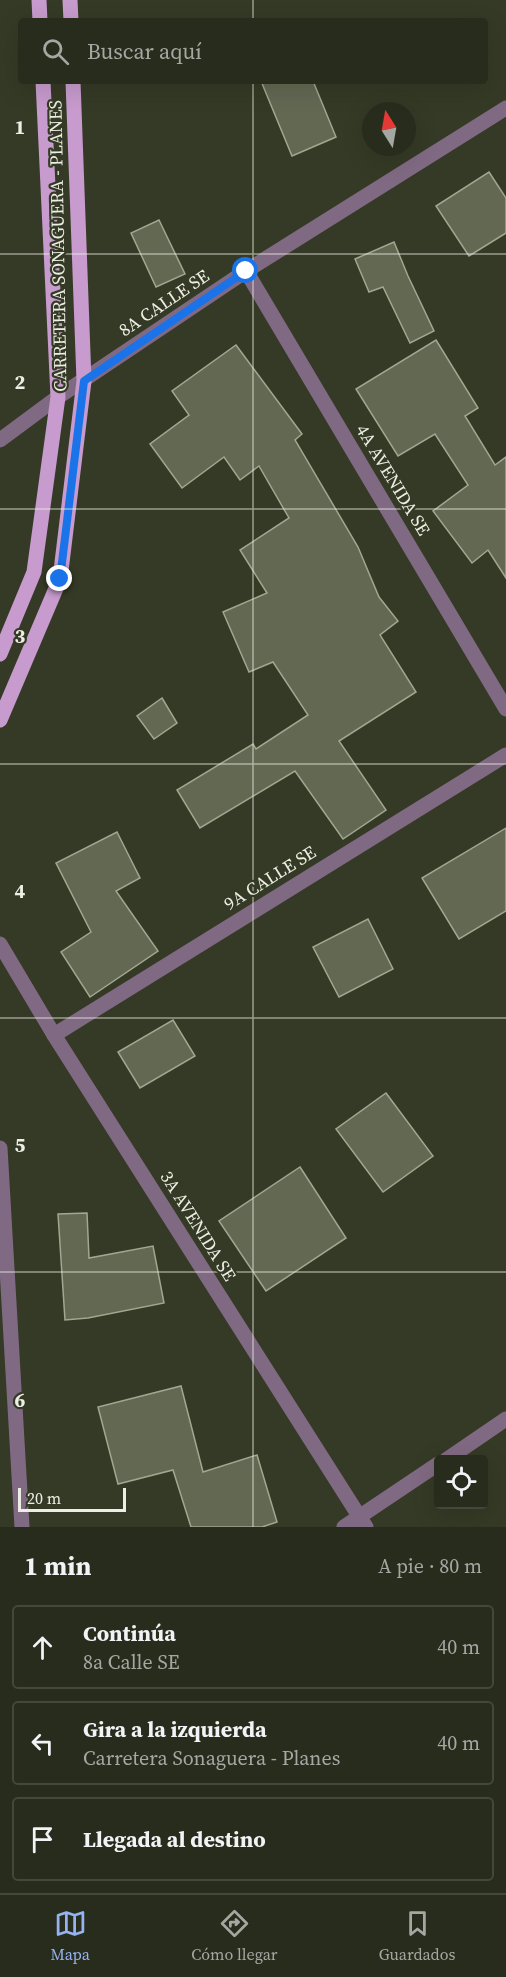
<!DOCTYPE html>
<html lang="es">
<meta charset="utf-8">
<style>
body{margin:0;font-family:"Source Serif 4",serif;background:#303425;color:#f1f3f6}
.controls{position:absolute;right:18px;bottom:18px;display:grid;overflow:hidden;border-radius:6px;box-shadow:0 6px 24px #0002}
.controls button{width:54px;height:54px;display:grid;place-items:center;padding:0;border:0;border-bottom:2px solid #44483b;background:#282c1c;color:#f1f3f6;font:30px sans-serif}
.compass{position:absolute;left:362px;top:102px;width:54px;height:54px;border-radius:50%;background:#282c1c;box-shadow:0 6px 24px #0002;rotate:349deg}
.scale{position:absolute;left:18px;bottom:15px;width:108px;box-sizing:border-box;padding-left:6px;border:3px solid #ecefe3;border-top:0;font-size:16px;line-height:21px;white-space:nowrap;color:#ecefe3;-webkit-text-stroke:4px #353a26;paint-order:stroke}
.stop{position:absolute;width:18px;height:18px;margin:-14px;border:4px solid #1a73e8;border-radius:50%;background:#fff}
.stop.end{background:#1a73e8;border-color:#fff;box-shadow:0 2px 6px #0008}
.list{margin:0;padding:0;list-style:none}
h2{display:flex;justify-content:space-between;align-items:center;height:78px;margin:0;padding:0 24px;font-size:26px}
h2 small{font-size:20px;font-weight:400;color:#a5a7a3}
.list li{display:grid;grid-template-columns:39px 1fr auto;gap:18px;align-items:center;box-sizing:border-box;height:84px;margin:0 12px 12px;padding:0 12px;border:2px solid #44483b;border-radius:6px}
.list b{display:block;font-size:22px;white-space:nowrap}
.list p{margin:0;font-size:20px;white-space:nowrap;color:#a5a7a3}
.list em{font-size:20px;font-style:normal;color:#a5a7a3}
.icon{flex:none;width:33px;height:33px;fill:none;stroke:currentColor;stroke-width:2;stroke-linecap:round;stroke-linejoin:round}
.map{position:relative;flex:none;width:506px;height:1527px;overflow:hidden}
.search{position:absolute;background:#282c1c;box-shadow:0 6px 24px #0002;left:18px;right:18px;top:18px;height:66px;display:flex;align-items:center;gap:15px;box-sizing:border-box;padding:0 21px;border-radius:6px;color:#a5a7a3;font-size:22px}
.sheet{height:366px;background:#282c1c}
nav{display:flex;justify-content:space-around;align-items:center;box-sizing:border-box;height:84px;border-top:2px solid #44483b;background:#282c1c;font-size:16px;color:#a5a7a3}
nav a{display:grid;justify-items:center;gap:3px}
nav .on{color:#95b2f1}
.map>svg:first-child{display:block}
.building{fill:#636853;stroke:#a1a790;stroke-width:1.5}
.lines{fill:none;stroke-linecap:round;stroke-linejoin:round}
.minor{stroke:#806a83;stroke-width:15}
.major{stroke:#c79bcd;stroke-width:15}
.route{stroke:#1a73e8;stroke-width:8}
.grid{fill:none;stroke:#ecefe3;stroke-width:1.5;stroke-opacity:0.55}
.labels{text-anchor:middle;stroke-width:4.5;stroke-linejoin:round;paint-order:stroke}
.street-label{font-size:18px;fill:#ecefe3;stroke:#353a26}
.grid-label{font-size:20px;text-anchor:middle;font-weight:bold;fill:#ecefe3;stroke:#353a26;stroke-width:4.5;stroke-linejoin:round;paint-order:stroke}
</style>
<div class="map">
<svg width="506" height="1527" viewBox="0 0 506 1527">
<rect width="100%" height="100%" fill="#353a26"/>
<g class="building">
<polygon points="261,81 313,81 336,137 292,156"/>
<polygon points="489,172 506,198 506,233 469,256 436,206"/>
<polygon points="159,220 185,274 156,287 131,233"/>
<polygon points="394,242 408,276 434,331 410,343 383,287 369,292 355,259"/>
<polygon points="436,340 478,408 465,416 495,465 506,457 506,578 488,550 472,563 433,511 468,485 435,434 398,456 356,389"/>
<polygon points="236,345 302,434 295,440 358,547 379,597 398,621 380,635 416,692 339,741 386,810 343,839 295,771 200,828 177,790 253,744 256,749 308,715 273,662 249,672 223,612 267,593 240,550 289,518 259,466 240,480 224,457 182,488 150,444 189,415 172,391"/>
<polygon points="162,698 177,723 154,739 137,716"/>
<polygon points="506,828 506,911 459,939 422,878"/>
<polygon points="117,832 140,878 116,891 158,951 90,997 61,952 91,932 56,863"/>
<polygon points="368,919 393,969 339,997 313,947"/>
<polygon points="173,1020 195,1056 140,1088 118,1052"/>
<polygon points="386,1093 433,1156 383,1192 336,1129"/>
<polygon points="300,1167 346,1238 266,1291 219,1221"/>
<polygon points="87,1213 89,1258 153,1246 164,1303 88,1318 65,1320 58,1214"/>
<polygon points="181,1386 203,1472 257,1455 277,1522 262,1527 191,1527 173,1470 118,1484 98,1407"/>
</g>
<g class="lines">
<g class="minor">
<polyline points="246,271 506,709"/>
<polyline points="0,440 58,397 246,271 506,108"/>
<polyline points="0,944 54,1035 366,1527"/>
<polyline points="54,1035 506,755"/>
<polyline points="0,1148 22,1527"/>
<polyline points="446,1460 506,1419"/>
<polyline points="344,1527 438,1464"/>
</g>
<g class="major">
<polyline points="39,0 40,21"/>
<polyline points="70,0 71,21"/>
<polyline points="0,654 34,572 58,397 43,81"/>
<polyline points="0,720 60,579 84,381 73,81"/>
</g>
</g>
<g class="lines">
<polyline class="route" points="60,579 84,381 246,271"/>
</g>
<path class="grid" d="M253 0V21M253 81V1527M0 254H506M0 509H506M0 764H506M0 1018H506M0 1272H506"/>
<g class="labels">
<g class="street-label">
<text transform="translate(58 246) rotate(-91)" y="6">CARRETERA SONAGUERA - PLANES</text>
<text transform="translate(164 303) rotate(-34)" y="6">8A CALLE SE</text>
<text transform="translate(393 480) rotate(59)" y="6">4A AVENIDA SE</text>
<text transform="translate(270 878) rotate(-32)" y="6">9A CALLE SE</text>
<text transform="translate(198 1226) rotate(58)" y="6">3A AVENIDA SE</text>
</g>
</g>
<g class="grid-label">
<text x="20" y="134">1</text>
<text x="20" y="389">2</text>
<text x="20" y="643">3</text>
<text x="20" y="898">4</text>
<text x="20" y="1152">5</text>
<text x="20" y="1407">6</text>
</g>
</svg>
<div class="controls">
<button><svg class="icon" aria-label="locate" viewBox="0 0 24 24"><circle cx="12" cy="12" r="6"/><path d="M12 2v4M12 18v4M2 12h4M18 12h4"/></svg></button>
</div>
<svg class="compass" viewBox="-18 -18 36 36"><path d="M0-13l5 13h-10z" fill="#e53935"/><path d="M0 13l5-13h-10z" fill="#a5a7a3"/></svg>
<div class="scale">20 m</div>
<div class="stop" style="left:246px;top:271px"></div>
<div class="stop end" style="left:60px;top:579px"></div>
<div class="search"><svg class="icon" aria-label="search" viewBox="0 0 24 24"><circle cx="10" cy="10" r="6"/><path d="M15 15l6 6"/></svg>Buscar aquí</div>
</div>
<section class="sheet">
<h2>1 min<small>A pie · 80 m</small></h2>
<ul class="list">
<li><svg class="icon" aria-label="ahead" viewBox="0 0 24 24"><path d="M12 20V5M6 11l6-6 6 6"/></svg><div><b>Continúa</b><p>8a Calle SE</p></div><em>40 m</em></li>
<li><svg class="icon" aria-label="left" viewBox="0 0 24 24"><path d="M17 20v-9H6M10 6l-5 5 5 5"/></svg><div><b>Gira a la izquierda</b><p>Carretera Sonaguera - Planes</p></div><em>40 m</em></li>
<li><svg class="icon" aria-label="arrive" viewBox="0 0 24 24"><path d="M6 21V4h12l-3 4 3 4H6"/></svg><div><b>Llegada al destino</b></div></li>
</ul>
</section>
<nav>
<a class="on"><svg class="icon" aria-label="map" viewBox="0 0 24 24"><path d="M3 6l6-2 6 2 6-2v14l-6 2-6-2-6 2zM9 4v14M15 6v14"/></svg>Mapa</a>
<a><svg class="icon" aria-label="directions" viewBox="0 0 24 24"><path d="M12 3l9 9-9 9-9-9zM9 14v-3h6M13 9l2 2-2 2"/></svg>Cómo llegar</a>
<a><svg class="icon" aria-label="saved" viewBox="0 0 24 24"><path d="M7 4h10v16l-5-4-5 4z"/></svg>Guardados</a>
</nav>
